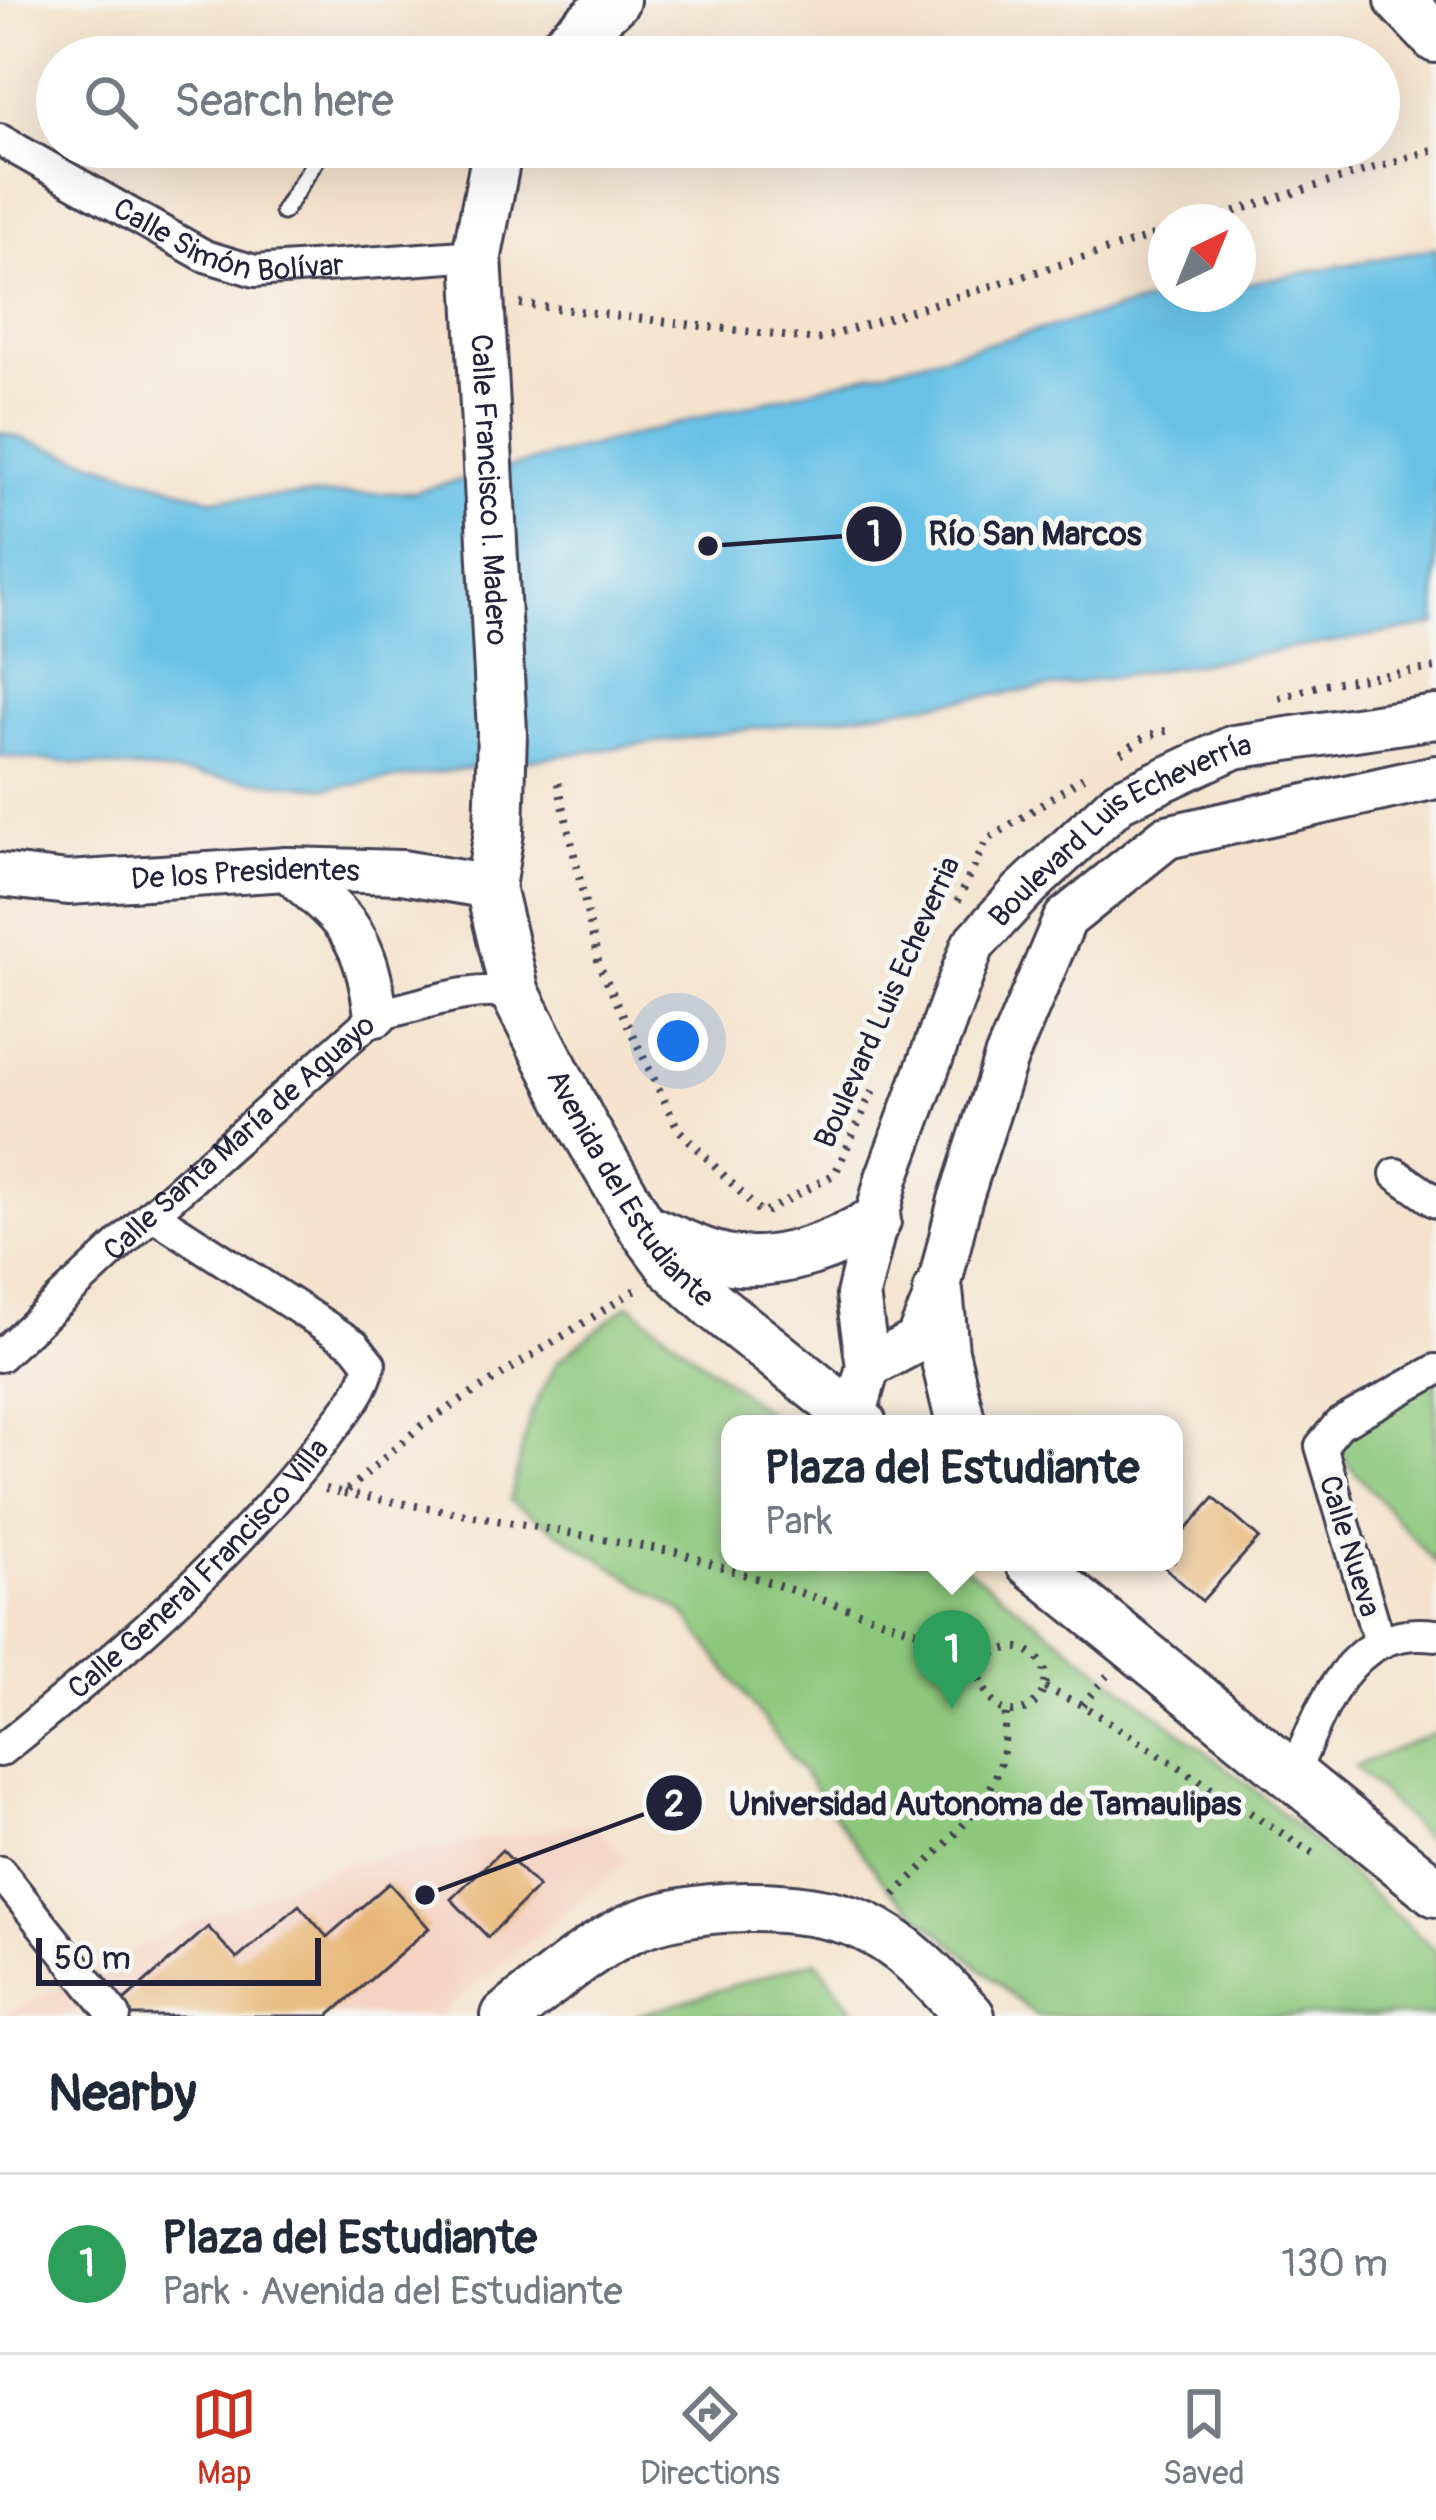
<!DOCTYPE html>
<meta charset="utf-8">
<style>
body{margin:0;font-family:Pangolin,sans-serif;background:#f6f6f7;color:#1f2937}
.compass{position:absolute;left:1148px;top:204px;width:108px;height:108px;border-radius:50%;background:#fff;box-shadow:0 12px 48px #0002;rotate:43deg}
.scale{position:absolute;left:36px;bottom:30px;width:285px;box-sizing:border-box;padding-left:12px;border:6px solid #22223b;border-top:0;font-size:33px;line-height:42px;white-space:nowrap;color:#22223b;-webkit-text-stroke:9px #f6f6f2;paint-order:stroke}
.you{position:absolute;left:678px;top:1041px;width:42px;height:42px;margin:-30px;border:9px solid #fff;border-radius:50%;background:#1a73e8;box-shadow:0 0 0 18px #1a73e833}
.badge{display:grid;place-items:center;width:78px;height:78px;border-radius:50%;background:#c8321e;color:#fff;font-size:39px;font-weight:700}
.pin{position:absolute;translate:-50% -99px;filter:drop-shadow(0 3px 6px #0008)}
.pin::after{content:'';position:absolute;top:63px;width:42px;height:36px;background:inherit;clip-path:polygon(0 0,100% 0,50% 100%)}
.popup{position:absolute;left:721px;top:1415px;width:462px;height:156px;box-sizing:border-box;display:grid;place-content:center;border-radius:24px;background:#fff;filter:drop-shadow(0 3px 9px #0005);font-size:39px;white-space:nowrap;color:#747a83}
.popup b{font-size:45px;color:#1f2937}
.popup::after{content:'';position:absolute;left:50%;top:100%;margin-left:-24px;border:24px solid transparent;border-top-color:#fff}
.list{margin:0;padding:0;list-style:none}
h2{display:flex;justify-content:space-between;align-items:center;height:156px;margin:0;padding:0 48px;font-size:51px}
h2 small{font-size:39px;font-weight:400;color:#747a83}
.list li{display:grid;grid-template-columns:78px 1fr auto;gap:36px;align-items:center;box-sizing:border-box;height:180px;padding:0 48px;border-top:3px solid #e0e1e3}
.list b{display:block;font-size:45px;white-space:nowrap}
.list p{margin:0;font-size:39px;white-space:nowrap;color:#747a83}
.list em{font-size:39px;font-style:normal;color:#747a83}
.icon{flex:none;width:66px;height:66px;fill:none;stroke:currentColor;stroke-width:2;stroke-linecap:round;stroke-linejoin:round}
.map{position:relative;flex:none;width:1436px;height:2016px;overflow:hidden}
.search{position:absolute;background:#fff;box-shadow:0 12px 48px #0002;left:36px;right:36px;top:36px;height:132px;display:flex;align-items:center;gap:30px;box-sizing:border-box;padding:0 42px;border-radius:66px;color:#747a83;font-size:45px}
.sheet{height:336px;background:#fff}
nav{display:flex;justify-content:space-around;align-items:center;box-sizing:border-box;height:168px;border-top:3px solid #e0e1e3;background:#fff;font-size:33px;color:#747a83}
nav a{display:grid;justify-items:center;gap:6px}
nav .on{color:#c8321e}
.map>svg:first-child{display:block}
.built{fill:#f5d2c2}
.green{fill:#8dc77c;stroke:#58745c;stroke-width:3}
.water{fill:#69c2e6;stroke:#467290;stroke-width:3}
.building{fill:#e8b777}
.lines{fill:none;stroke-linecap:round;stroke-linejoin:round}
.service-casing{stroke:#423f51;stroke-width:21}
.minor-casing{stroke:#423f51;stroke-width:36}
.secondary-casing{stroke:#423f51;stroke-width:48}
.primary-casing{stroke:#423f51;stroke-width:54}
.path{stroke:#423f51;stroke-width:8;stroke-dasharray:3 9;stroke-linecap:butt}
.service{stroke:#fff;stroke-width:15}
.minor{stroke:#fff;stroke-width:30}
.secondary{stroke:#fff;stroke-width:42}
.primary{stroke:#fff;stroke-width:48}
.labels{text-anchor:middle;stroke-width:10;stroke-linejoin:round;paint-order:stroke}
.street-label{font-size:30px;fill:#22223b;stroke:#f6f6f2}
.leader{fill:none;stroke:#22223b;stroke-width:4.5}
.callout-dot{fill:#22223b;stroke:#f6f6f2;stroke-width:4.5}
.mark-label{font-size:36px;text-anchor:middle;font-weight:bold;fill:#fff}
.callout-label{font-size:33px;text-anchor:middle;font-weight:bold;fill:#22223b;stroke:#f6f6f2;stroke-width:10;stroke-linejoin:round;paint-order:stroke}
</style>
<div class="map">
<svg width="1436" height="2016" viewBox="0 0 1436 2016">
<rect width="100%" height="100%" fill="#f6f6f2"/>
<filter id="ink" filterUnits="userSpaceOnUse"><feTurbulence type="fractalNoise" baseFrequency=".00833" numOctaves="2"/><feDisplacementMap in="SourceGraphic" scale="24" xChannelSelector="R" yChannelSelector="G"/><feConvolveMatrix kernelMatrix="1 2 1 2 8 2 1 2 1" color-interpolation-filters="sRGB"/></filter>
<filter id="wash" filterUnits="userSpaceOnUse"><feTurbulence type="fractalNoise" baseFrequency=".004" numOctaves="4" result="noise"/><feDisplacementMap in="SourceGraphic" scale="48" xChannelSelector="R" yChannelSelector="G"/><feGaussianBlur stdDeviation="2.7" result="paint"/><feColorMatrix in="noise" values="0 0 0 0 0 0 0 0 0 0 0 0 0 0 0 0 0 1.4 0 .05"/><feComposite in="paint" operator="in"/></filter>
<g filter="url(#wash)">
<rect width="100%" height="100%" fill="#f4e2cc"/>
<polygon class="built" points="593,1822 629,1860 437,2016 2,2016 181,1927 346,1863"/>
<g class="green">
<polygon points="629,1304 782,1424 730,1424 730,1562 959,1562 1252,1787 1436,1951 1436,2016 1036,2016 889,1889 684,1613 510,1501 530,1415 557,1362"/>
<polygon points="1436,1373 1436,1564 1347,1463 1334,1435"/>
<polygon points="1436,1733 1436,1849 1355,1766"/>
<polygon points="816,1960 858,2016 635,2016"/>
</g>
<polygon class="water" points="1436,248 1436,625 1059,686 329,788 0,756 0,432 211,499 414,492 1140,304 1192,294 1238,294 1238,285"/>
<g id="blocks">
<g class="building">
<polygon points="1214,1498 1259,1538 1202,1601 1159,1562 1174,1562 1174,1543"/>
<polygon points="502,1850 538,1887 488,1937 451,1899"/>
<polygon points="389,1883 429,1928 329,2016 125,2016 117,2007 208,1927 237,1959 299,1905 327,1937"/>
</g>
</g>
</g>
<g filter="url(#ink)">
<use href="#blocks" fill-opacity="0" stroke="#423f51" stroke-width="3"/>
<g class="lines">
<g class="service-casing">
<polyline id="service" points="283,212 324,147"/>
</g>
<g class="minor-casing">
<g id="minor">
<path id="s1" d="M0 140 205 256 255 271 477 255"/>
<polyline points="1396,1174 1436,1202"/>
<path id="s2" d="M0 1356 152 1214 376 1015C427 1005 459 987 515 993"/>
<polyline points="1379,1641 1321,1446 1339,1424 1436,1370"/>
<path id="s3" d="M0 1751C116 1659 232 1559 323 1441 341 1416 363 1395 370 1364L355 1345 152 1214"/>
<path d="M1293 1774C1323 1710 1347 1623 1436 1635"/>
<polyline points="0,1872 115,2016"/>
</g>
</g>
<g class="secondary-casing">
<g id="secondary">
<path d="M287 869C347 921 365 933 376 1015"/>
<path id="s4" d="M0 875 68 883 287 869 402 872 490 887"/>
<polyline points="868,1367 917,1341 938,1291 960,1200 1006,1058 1065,919 1167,837 1436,777"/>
<path id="s5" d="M854 1417 868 1367 858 1295 876 1221 887 1178 973 945 1022 892 1119 801 1234 747 1436 717"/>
</g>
</g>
<g class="primary-casing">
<g id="primary">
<polyline points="1400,0 1436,38"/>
<polyline points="553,57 615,0"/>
<path id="s6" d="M498 147 477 255 502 732 499 832 490 887 515 993 583 1126 643 1228 672 1267 717 1308 862 1424"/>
<path d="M648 1230C676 1241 708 1258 739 1261 786 1264 836 1245 876 1221"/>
<polyline points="938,1291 944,1352 961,1424"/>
<polyline points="1030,1562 1436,1892"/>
<path d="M506 2016C545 1987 583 1952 627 1930 687 1901 803 1899 864 1926 906 1945 939 1983 970 2016"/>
</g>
</g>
<g class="path">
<polyline points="1200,222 1436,149"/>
<polyline points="520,304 817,340 1166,232"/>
<polyline points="1279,698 1324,684 1436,668"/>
<polyline points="1121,753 1145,737 1172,729"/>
<polyline points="558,783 599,965 678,1129 762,1214 835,1174 873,1090"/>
<polyline points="958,901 986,841 1083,777"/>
<polyline points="325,1489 344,1493 421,1426 640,1287"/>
<path d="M344 1493 676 1552 990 1655C1004 1648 1020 1643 1034 1655 1073 1689 1002 1752 980 1677L990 1655"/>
<polyline points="1045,1688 1082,1705 1319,1857"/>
<polyline points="1082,1705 1109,1674"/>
<path d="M895 1895C933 1855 993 1807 1003 1751 1005 1738 1005 1725 1006 1712"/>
</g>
<use href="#service" class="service"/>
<use href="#minor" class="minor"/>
<use href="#secondary" class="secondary"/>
<use href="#primary" class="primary"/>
</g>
</g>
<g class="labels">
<g class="street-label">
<text dy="10" stroke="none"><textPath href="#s1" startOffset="255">Calle Simón Bolívar</textPath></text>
<text dy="10" stroke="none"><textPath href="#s6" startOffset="345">Calle Francisco I. Madero</textPath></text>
<text dy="10" stroke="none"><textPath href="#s5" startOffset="684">Boulevard Luis Echeverría</textPath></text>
<text dy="10" stroke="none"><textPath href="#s4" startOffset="246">De los Presidentes</textPath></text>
<text transform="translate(887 1002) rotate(-66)" y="10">Boulevard Luis Echeverria</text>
<text dy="10" stroke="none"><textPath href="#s2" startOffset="324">Calle Santa María de Aguayo</textPath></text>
<text dy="10" stroke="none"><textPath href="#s6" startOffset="1080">Avenida del Estudiante</textPath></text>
<text transform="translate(1350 1546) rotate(73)" y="10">Calle Nueva</text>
<text dy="10" stroke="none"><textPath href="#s3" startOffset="270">Calle General Francisco Villa</textPath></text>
</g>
</g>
<path class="leader" d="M708 546L874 534M425 1895L674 1803"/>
<g class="callout-dot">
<circle cx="708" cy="546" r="12"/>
<circle cx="425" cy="1895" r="12"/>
<circle cx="874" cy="534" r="30"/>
<circle cx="674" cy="1803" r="30"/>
</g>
<g class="mark-label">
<text x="874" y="546">1</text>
<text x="674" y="1816">2</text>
</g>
<g class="callout-label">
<text x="1035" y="545">Río San Marcos</text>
<text x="985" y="1815">Universidad Autonoma de Tamaulipas</text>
</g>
</svg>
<svg class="compass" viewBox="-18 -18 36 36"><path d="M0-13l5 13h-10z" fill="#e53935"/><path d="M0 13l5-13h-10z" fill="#747a83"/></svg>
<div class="scale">50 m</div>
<div class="you"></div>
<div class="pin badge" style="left:952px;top:1709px;background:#2e9e5b">1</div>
<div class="popup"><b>Plaza del Estudiante</b>Park</div>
<div class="search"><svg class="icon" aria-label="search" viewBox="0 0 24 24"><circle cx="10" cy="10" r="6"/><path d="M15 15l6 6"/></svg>Search here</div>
</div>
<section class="sheet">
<h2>Nearby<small></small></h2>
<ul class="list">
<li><span class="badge" style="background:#2e9e5b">1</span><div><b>Plaza del Estudiante</b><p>Park · Avenida del Estudiante</p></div><em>130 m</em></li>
</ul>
</section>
<nav>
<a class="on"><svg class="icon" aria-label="map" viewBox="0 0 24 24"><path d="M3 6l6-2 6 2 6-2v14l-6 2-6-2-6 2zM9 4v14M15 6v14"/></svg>Map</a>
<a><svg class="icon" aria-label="directions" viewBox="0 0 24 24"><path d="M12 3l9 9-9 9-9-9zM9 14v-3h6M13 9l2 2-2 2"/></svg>Directions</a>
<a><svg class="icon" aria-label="saved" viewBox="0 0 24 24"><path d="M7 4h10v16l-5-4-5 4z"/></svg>Saved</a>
</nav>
